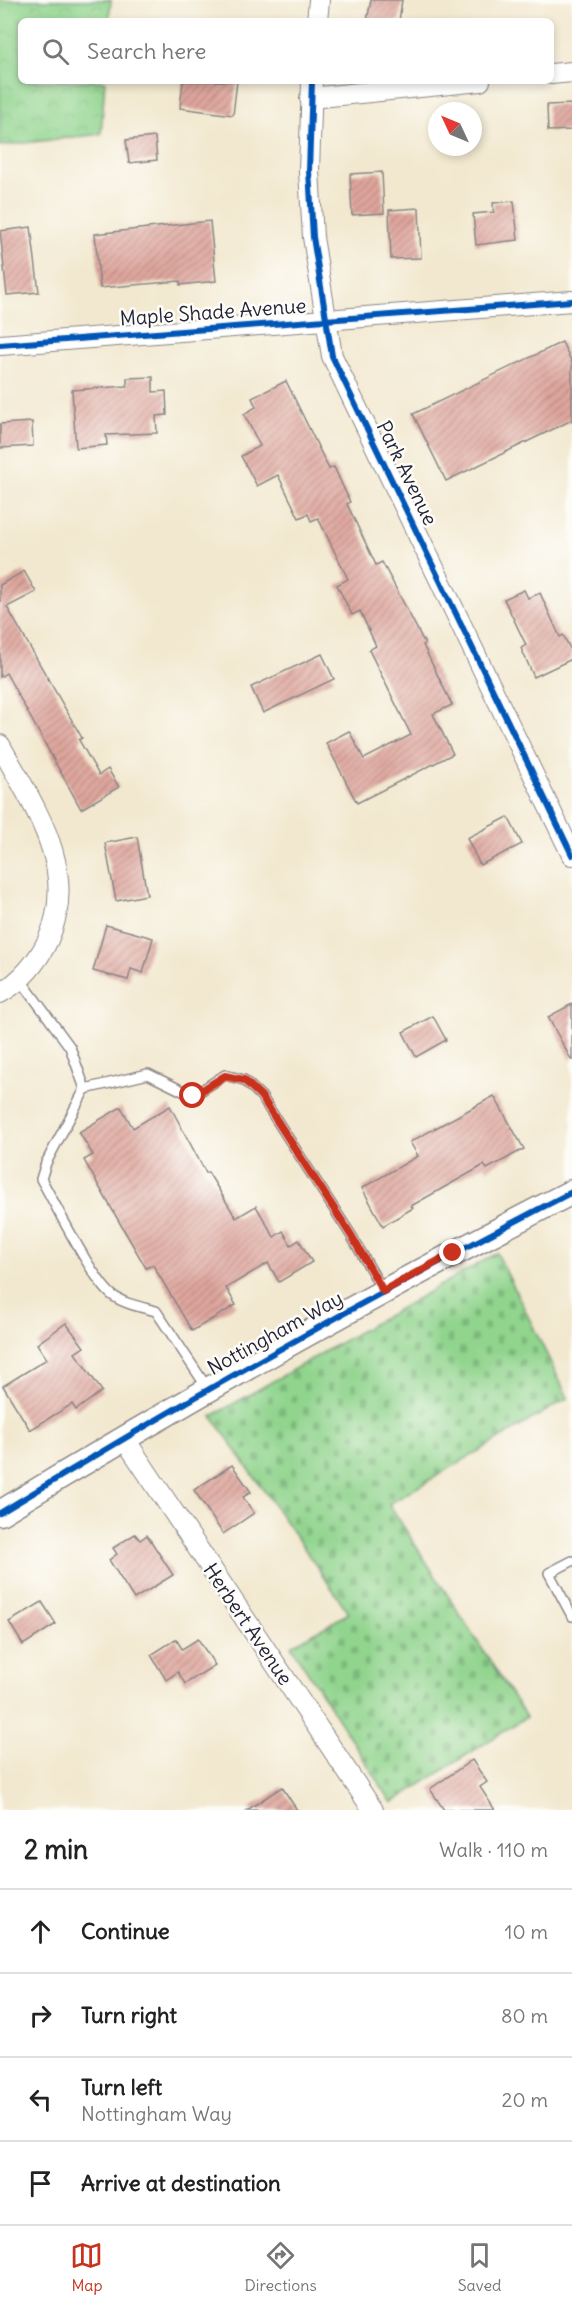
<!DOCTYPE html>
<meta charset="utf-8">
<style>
body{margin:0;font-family:Delius,sans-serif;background:#f2f2f2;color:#222}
.compass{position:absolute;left:428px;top:102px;width:54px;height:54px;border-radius:50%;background:#fff;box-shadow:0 3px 9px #0003;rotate:314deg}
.stop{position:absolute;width:18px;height:18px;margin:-14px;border:4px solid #c8321e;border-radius:50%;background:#fff}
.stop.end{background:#c8321e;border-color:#fff;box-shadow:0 2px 6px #0008}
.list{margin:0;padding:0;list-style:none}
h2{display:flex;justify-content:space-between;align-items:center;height:78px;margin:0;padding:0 24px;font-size:26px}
h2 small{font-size:20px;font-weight:400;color:#767676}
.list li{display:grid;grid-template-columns:39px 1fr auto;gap:18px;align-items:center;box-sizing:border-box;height:84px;padding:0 24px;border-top:2px solid #e0e0e0}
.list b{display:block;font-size:22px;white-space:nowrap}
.list p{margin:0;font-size:20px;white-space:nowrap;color:#767676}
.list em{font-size:20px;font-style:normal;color:#767676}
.icon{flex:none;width:33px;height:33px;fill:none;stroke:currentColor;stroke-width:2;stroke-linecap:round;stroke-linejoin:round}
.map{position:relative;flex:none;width:572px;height:1810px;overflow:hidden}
.search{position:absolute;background:#fff;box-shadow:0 3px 9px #0003;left:18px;right:18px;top:18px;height:66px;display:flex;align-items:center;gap:15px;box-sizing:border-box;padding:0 21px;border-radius:9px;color:#767676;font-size:22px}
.sheet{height:414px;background:#fff}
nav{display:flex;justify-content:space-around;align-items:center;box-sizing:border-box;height:84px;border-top:2px solid #e0e0e0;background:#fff;font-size:16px;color:#767676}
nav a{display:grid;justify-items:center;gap:3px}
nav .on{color:#c8321e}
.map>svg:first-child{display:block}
.cemetery{fill:url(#cemetery-stones);stroke:#597b64;stroke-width:1.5}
.park{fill:url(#park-crowns);stroke:#597b64;stroke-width:1.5}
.building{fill:url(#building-hatch)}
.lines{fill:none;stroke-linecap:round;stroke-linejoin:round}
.service-casing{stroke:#8a8585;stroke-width:12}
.minor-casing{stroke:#8a8585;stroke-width:22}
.tertiary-casing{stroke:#8a8585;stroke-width:27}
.service{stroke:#fff;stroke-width:9}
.minor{stroke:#fff;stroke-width:20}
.tertiary{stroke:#fff;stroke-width:24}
.cycleway-casing{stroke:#fdfcf7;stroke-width:10}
.cycleway{stroke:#0057b8;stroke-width:6}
.route{stroke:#c8321e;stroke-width:8}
.labels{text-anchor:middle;stroke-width:5;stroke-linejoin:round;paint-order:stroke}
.street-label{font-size:20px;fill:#22223b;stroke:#fdfcf7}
</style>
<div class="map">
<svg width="572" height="1810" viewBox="0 0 572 1810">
<defs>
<pattern id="cemetery-stones" width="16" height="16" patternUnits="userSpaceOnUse" patternTransform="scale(1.5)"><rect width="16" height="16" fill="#90d48d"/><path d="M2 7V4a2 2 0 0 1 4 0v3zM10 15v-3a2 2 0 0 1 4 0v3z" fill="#7cb67b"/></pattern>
<pattern id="park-crowns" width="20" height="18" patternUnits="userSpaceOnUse" patternTransform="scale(1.5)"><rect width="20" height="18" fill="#90d48d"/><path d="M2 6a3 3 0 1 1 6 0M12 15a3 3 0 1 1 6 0" fill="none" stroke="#7cb67b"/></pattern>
<pattern id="building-hatch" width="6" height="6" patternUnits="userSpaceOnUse" patternTransform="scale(1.5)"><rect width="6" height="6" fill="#dfa69d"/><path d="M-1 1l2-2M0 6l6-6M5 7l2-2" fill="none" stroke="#b48781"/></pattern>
</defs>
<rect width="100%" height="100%" fill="#fdfcf7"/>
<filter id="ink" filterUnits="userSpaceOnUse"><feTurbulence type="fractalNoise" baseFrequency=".0167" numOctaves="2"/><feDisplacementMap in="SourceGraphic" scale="12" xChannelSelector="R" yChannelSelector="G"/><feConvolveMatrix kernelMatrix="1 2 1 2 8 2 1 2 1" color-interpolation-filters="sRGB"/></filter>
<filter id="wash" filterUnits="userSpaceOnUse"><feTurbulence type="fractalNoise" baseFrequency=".008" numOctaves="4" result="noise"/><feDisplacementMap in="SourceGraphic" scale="24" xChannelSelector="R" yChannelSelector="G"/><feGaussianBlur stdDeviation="1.35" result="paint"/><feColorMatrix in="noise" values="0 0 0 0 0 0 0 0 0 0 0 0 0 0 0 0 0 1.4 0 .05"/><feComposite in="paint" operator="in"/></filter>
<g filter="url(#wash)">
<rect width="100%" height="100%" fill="#f2e8cf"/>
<polygon class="cemetery" points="497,1253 568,1398 389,1504 526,1717 392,1803 291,1646 349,1613 212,1416"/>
<polygon class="park" points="0,0 111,0 109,21 21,21 21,81 105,81 101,134 0,146"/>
<g id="blocks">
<g class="building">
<polygon points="371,0 402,0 399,21 367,21"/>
<polygon points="183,81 237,81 233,115 180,108"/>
<polygon points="572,104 572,130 548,131 547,105"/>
<polygon points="155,137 157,160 129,163 126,140"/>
<polygon points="382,172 384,213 352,215 350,174"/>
<polygon points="514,201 518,240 476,245 473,214 494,212 493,203"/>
<polygon points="419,208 421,258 391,259 389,210"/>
<polygon points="210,221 216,281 180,285 180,281 100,288 95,234"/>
<polygon points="31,227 39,292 7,295 0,231"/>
<polygon points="562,342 572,363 572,420 446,481 413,414"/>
<polygon points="153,377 153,392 166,391 167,415 156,416 157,433 106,435 107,445 76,448 72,390 127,386 127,378"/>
<polygon points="286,381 329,469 334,467 350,502 347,504 376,565 382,562 425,644 423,645 452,705 433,714 453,754 357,803 326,743 349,731 364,759 411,735 369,650 376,646 360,611 352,615 337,585 348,579 318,518 311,521 308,514 299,518 278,475 257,486 241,456 260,446 244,414 256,407 252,398"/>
<polygon points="32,422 33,446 0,448 0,424"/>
<polygon points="24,571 36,592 7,607 82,738 79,740 99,775 108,769 119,787 81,809 6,673 0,677 0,585"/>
<polygon points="524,590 528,598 540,593 560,637 563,635 572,652 572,659 534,677 521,648 526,645 504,599"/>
<polygon points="322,654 334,679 263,713 251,687"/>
<polygon points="508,817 522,844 480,865 467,838"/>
<polygon points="137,837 147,895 116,901 105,843"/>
<polygon points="106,925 153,938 143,973 131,969 128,980 93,971"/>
<polygon points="572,1004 572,1061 548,1017"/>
<polygon points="433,1016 446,1040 416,1057 403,1032"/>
<polygon points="494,1096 524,1149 487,1169 484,1165 411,1206 413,1208 383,1226 362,1188 418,1156 410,1142"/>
<polygon points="170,1106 206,1173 208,1172 236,1218 256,1206 274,1237 283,1231 291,1245 299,1240 312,1262 279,1282 268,1263 226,1288 236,1305 192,1331 153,1265 146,1268 117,1218 84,1160 93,1155 79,1132 121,1107 133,1128"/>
<polygon points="66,1323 84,1347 75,1353 102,1391 76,1410 72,1404 30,1430 3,1386 47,1359 37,1344"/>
<polygon points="232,1465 251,1492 243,1497 254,1513 223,1534 194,1490"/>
<polygon points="135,1534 140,1540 147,1535 173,1575 134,1599 109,1560 117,1554 113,1548"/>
<polygon points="42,1602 56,1624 23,1645 9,1622"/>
<polygon points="176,1639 182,1649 198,1639 215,1665 185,1684 178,1672 166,1680 151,1655"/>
<polygon points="472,1760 487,1782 480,1787 495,1810 444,1810 430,1789"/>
<polygon points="282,1787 297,1810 247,1810"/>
</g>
</g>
</g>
<g filter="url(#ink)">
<use href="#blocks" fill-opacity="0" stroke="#8a8585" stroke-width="1.5"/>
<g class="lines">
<g class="service-casing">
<g id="service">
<path d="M20 979 70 1047 85 1089 46 1163 41 1179C56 1205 92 1279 112 1295 124 1304 141 1307 156 1311L208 1389"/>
<polyline points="85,1089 148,1074 193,1096 225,1075 244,1080 261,1096 351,1235 383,1291"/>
<polyline points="572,1561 549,1573 572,1616"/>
</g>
</g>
<g class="minor-casing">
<g id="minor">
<polyline points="317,21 319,0"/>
<polyline points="551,74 572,72"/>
<polyline points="312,81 309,171 313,237 332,356 572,855"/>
<polyline points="310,98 480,81"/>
<polyline points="0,345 572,301"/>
<path d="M0 745C33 806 80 869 48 940 38 961 21 982 0 993"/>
<polyline points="124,1438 373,1810"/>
</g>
</g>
<g class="tertiary-casing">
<path id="tertiary" d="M0 1513C187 1399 377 1292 572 1192"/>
</g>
<use href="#service" class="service"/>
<use href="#minor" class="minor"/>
<use href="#tertiary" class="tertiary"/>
<g class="cycleway-casing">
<g id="cycleway">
<polyline points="312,81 309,171 313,237 332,356 572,855"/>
<polyline points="0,345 572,301"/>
<path d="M0 1513C187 1399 377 1292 572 1192"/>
</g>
</g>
<use href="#cycleway" class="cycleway"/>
</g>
</g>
<g class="lines" filter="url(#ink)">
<polyline class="route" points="193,1096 225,1076 244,1080 261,1096 351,1235 383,1291 453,1253"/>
</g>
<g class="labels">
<g class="street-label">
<text transform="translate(213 312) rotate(-4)" y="7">Maple Shade Avenue</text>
<text transform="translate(407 473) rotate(64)" y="7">Park Avenue</text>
<text transform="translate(275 1333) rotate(-29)" y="7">Nottingham Way</text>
<text transform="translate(248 1624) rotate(56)" y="7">Herbert Avenue</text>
</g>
</g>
</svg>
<svg class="compass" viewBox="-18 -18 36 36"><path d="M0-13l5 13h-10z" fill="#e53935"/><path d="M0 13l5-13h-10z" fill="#767676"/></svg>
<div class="stop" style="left:193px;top:1096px"></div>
<div class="stop end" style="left:453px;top:1253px"></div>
<div class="search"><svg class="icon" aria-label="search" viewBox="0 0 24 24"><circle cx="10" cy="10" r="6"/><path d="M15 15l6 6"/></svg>Search here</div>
</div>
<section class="sheet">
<h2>2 min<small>Walk · 110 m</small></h2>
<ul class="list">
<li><svg class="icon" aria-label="ahead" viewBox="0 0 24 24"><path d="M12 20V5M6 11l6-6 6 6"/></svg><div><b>Continue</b></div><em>10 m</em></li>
<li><svg class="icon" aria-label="right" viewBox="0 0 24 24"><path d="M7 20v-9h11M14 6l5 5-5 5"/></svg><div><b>Turn right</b></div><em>80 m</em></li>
<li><svg class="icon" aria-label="left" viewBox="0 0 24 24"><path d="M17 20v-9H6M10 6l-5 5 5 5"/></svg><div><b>Turn left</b><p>Nottingham Way</p></div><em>20 m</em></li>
<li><svg class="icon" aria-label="arrive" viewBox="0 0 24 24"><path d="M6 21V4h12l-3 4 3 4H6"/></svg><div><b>Arrive at destination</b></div></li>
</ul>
</section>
<nav>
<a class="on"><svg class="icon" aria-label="map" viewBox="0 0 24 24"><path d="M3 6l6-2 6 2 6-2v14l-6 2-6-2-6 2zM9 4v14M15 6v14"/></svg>Map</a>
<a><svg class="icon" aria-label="directions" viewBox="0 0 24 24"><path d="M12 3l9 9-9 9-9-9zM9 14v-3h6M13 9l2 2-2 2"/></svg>Directions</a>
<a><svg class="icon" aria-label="saved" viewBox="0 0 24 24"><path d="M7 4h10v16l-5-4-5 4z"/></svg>Saved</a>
</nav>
